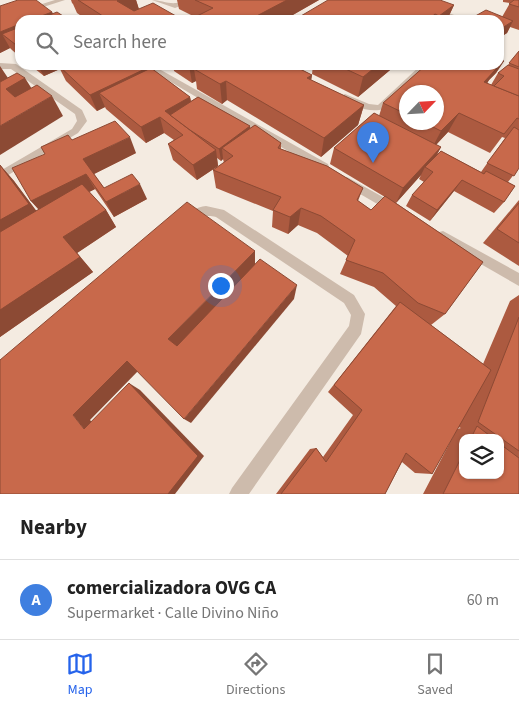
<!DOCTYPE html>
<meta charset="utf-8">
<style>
body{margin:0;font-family:"Source Sans 3",sans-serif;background:#f2f2f2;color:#222}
.controls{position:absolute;right:15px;bottom:15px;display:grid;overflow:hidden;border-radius:10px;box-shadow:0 1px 4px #0004}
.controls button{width:45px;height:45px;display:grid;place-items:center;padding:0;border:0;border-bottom:1px solid #e0e0e0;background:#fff;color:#222;font:25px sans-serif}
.compass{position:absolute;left:399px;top:85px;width:45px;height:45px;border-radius:50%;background:#fff;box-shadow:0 1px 4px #0004;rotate:65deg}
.you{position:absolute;left:220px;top:285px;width:18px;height:18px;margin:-12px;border:4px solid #fff;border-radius:50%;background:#1a73e8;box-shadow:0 0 0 8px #1a73e833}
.badge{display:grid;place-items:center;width:32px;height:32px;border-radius:50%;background:#2563eb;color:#fff;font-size:16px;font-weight:700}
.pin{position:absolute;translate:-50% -41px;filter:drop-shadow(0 1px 2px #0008)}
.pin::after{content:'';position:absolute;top:26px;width:18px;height:15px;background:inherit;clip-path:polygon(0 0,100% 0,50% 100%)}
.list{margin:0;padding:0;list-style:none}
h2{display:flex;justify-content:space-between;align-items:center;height:65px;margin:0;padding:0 20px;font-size:21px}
h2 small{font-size:16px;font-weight:400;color:#767676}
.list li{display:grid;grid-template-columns:32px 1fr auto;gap:15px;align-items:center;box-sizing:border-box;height:80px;padding:0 20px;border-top:1px solid #e0e0e0}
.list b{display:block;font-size:19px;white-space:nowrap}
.list p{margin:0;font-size:16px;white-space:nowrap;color:#767676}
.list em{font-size:16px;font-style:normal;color:#767676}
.icon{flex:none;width:28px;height:28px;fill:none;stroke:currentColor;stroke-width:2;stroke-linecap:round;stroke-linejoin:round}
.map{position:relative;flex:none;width:519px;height:494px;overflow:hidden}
.search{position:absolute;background:#fff;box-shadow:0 1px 4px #0004;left:15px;right:15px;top:15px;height:55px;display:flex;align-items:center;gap:12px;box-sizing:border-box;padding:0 18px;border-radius:15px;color:#767676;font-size:19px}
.sheet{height:145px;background:#fff}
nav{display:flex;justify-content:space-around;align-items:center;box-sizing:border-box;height:70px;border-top:1px solid #e0e0e0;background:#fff;font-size:14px;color:#767676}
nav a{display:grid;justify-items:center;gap:2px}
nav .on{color:#2563eb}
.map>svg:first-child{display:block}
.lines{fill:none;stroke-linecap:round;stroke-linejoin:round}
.street{fill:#cdbbac;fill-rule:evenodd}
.wall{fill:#ac5a40;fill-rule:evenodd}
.shaded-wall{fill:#8c4a34}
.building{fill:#c8694b;stroke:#8c4a34}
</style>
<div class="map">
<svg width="519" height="494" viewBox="0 0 519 494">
<rect width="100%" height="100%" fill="#f4ebe1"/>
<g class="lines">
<g class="street">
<polygon points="55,0 65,0 0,21 0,17"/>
<path d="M152 0C159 0 169 4 176 3 183 3 189 0 196 0L175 8Z"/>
<polygon points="405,0 415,0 467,20 456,20"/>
<polygon points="0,63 16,64 82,110 87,121 78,133 0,180 0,171 72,129 77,121 75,114 11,69 0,69"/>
<polygon points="142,65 152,65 328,164 329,167 324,171 320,170"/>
<path d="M421 65H430L384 109C370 113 351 107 340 97L345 94 369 104 378 105Z"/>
<polygon points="347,177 399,206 401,209 399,212 391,212 343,184 341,181 343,178"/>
<path d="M206 206 224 210 354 295 365 314 361 334 249 494H229L232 488 349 326 351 315 344 303 216 217C197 212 195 227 183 223L181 220C186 212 197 207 206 206Z"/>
<polygon points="443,231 519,273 519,286 439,240 437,236 439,232"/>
</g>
</g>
<g class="wall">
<polygon points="71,0 136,0 139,9 183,20 87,20 77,13 73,4 72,3"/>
<polygon points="177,0 319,0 284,20 195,20 195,17 179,9"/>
<polygon points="503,0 519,0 519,30 510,27 507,33 499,38 499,20 469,20 470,19 502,17 510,3 503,2"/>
<polygon points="454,5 447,20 294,20"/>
<polygon points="0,6 52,12 53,14 69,20 20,20 20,57 12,50 10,48 0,53"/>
<path d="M519 51V168L508 182 515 186 504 202 494 213 454 191 430 221 406 206 412 195 424 182 419 179 421 175 396 203 483 262 445 314 431 325 483 364 510 301 519 295V494H423L457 429 461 428 458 427 432 474 415 473 402 462 385 494H276L310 449 316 448 323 457 353 415 328 392 396 306 374 287 340 274 348 256 317 233 298 225 288 234 272 227 273 211 216 188 213 170 224 163 223 159 221 161 217 158 218 166 197 180 173 160 168 144 174 140 164 133 146 143 106 109 105 107 97 111 66 81 60 69 44 76 30 65H143L148 69 151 68 190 97 191 101 198 97 250 126V128L255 125 281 143V149L327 166 363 188 358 201 371 210 385 197 330 164 334 148 374 113 379 116 383 103 426 65H499V60L504 61 496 73 489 80 487 83 491 85 498 73 508 65ZM406 92H436V122H406ZM448 132 490 153 502 137 505 138 481 172 441 151 437 155 441 147 436 145ZM463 438H500V475H463Z"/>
<polygon points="154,65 172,65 162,70"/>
<polygon points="173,65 292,65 312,75 311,80 364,105 358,125 321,157 227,100 222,104 197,89 196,81 192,83 174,71"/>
<polygon points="313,65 396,65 358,97 312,74"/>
<polygon points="72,140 136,153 94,174 104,188 147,199 114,217 95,189 89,192 106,210 116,227 77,253 93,272 0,337 0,165 14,181 36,211 39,210 31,201 45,154"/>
<polygon points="519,200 519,266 483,243"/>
</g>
<g class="shaded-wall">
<polygon points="118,0 136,0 140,13 123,20 117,1"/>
<polygon points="287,0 319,0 284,20 249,20"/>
<polygon points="454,5 447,20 438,20 439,16"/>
<polygon points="52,12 56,20 31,20"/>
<polygon points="435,14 433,20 428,20"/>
<polygon points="513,21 507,33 499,38 499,30"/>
<polygon points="20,24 20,44 2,34 10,48 0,53 0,32"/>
<polygon points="504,61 496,73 489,80 484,89 484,82 489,75"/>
<polygon points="37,65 58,65 60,69 44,76"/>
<polygon points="160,65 172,65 162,70"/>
<polygon points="189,65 225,65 194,69 196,81 192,83"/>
<polygon points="378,65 396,65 358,97 363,77"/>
<polygon points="0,66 10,81 25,78 37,97 19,108 0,90"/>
<polygon points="147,68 152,85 99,93 105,107 97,111 90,95"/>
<polygon points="312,75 309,94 307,78"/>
<polygon points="226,81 227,100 222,104 220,84"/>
<polygon points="52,96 63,116 0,155 0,126"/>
<polygon points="190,97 193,113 177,122 165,111"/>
<polygon points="364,105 358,125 321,157 324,138"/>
<polygon points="459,113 448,132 431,150 441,131"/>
<polygon points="160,117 164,133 146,143 141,127"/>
<polygon points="250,126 251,138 222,148 223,159 221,161 219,149"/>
<polygon points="130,137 136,153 92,175 83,159"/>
<polygon points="441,147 432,163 425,167 421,175 396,203 403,188"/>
<polygon points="216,150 218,166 197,180 193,165"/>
<polygon points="0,165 14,181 44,221 0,247"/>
<polygon points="86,174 95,189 44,215 31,201"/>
<polygon points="462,180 454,191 430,221 437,210"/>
<polygon points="140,184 147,199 114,217 106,202"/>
<polygon points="301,208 298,225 288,234 290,217"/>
<polygon points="106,210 116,227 77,253 93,272 0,337 0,310 63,237"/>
<polygon points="255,251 255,266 176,349 168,339"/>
<polygon points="297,285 294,299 191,423 184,419"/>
<polygon points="127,361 139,370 90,420 101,432 84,429 73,415"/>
<polygon points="129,383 140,390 204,456 175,494 168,494"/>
</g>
<g class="building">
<polygon points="18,0 36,0 52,12 31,20 20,20 20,24 0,32 0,6"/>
<polygon points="78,0 118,0 117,1 134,11 153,3 183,20 109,20"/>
<polygon points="195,0 287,0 249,20 240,20 236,18 231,20 200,20 195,17 213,8"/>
<polygon points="328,0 440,0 454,5 439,16 435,14 428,20 294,20"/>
<polygon points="514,0 519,0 519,7 509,4"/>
<polygon points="486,10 513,21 499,30 499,20 472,20 470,19"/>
<polygon points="57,12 69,20 37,20"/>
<polygon points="20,27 20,48 2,34"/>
<polygon points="519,51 519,67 509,63"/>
<polygon points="499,60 504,61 495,69 486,65 499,65"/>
<polygon points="58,65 143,65 147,68 90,95"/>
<polygon points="201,65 292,65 312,75 307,78 364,105 324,138 226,81 220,84 194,69"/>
<polygon points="337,65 378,65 363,77"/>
<polygon points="426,65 486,65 496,69 484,82 519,96 519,119 517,118 504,134 459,113 441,131 423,122 436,122 436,92 406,92 406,114 383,103"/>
<polygon points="508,65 519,69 519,96 494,86 504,76 498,73"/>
<polygon points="151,68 190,97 165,111 216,150 193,165 168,144 183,135 160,117 141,127 99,93"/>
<polygon points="17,73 25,78 6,89 15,97 37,85 52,96 0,126 0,82"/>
<polygon points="198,97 250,126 219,149 190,130 170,115"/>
<polygon points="374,113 441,147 403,188 334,148"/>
<polygon points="115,121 130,137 83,159 104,188 132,174 140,184 106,202 86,174 31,201 12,168 45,154 41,147 68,135 72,140"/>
<polygon points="255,125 281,143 278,148 327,166 363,188 357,200 371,210 385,196 483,262 445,314 418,303 383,273 346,260 355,240 321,216 301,208 290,217 273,210 281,197 213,170 233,156 222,148"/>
<polygon points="514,127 519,130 519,168 514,176 487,163"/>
<polygon points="441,151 484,174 486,171 515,186 504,202 462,180 437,210 412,195 433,172 425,167"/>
<polygon points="0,165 29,204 0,220"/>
<polygon points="82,184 106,210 63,237 80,257 0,310 0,232"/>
<polygon points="187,202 255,251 168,339 177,346 260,259 297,285 184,419 127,361 73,415 84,429 129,383 198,456 168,494 0,494 0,360"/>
<polygon points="519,203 519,243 497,229"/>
<polygon points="400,302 491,370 432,474 406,453 385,494 281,494 316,448 326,462 362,410 334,385"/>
<polygon points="519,317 519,451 478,422"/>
<polygon points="477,426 493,438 471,438"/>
<polygon points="500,444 519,458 519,494 443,494 463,454 463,475 500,475"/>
</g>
</svg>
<div class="controls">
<button><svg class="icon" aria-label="layers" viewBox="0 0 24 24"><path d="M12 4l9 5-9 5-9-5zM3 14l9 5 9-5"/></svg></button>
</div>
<svg class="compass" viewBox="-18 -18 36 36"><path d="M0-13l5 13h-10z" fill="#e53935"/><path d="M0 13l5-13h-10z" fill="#767676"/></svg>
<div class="you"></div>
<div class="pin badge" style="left:373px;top:163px;background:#3f7fe0">A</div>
<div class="search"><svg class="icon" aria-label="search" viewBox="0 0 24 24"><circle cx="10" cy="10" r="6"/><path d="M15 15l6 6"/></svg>Search here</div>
</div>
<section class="sheet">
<h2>Nearby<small></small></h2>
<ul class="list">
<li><span class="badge" style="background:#3f7fe0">A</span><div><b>comercializadora OVG CA</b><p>Supermarket · Calle Divino Niño</p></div><em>60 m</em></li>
</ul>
</section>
<nav>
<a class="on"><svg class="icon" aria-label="map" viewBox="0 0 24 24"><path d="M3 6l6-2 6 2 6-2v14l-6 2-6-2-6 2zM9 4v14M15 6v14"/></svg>Map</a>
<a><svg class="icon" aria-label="directions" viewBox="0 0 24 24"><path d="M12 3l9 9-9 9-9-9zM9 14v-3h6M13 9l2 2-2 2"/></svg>Directions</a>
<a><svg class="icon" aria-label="saved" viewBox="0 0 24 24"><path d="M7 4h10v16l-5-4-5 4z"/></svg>Saved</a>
</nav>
